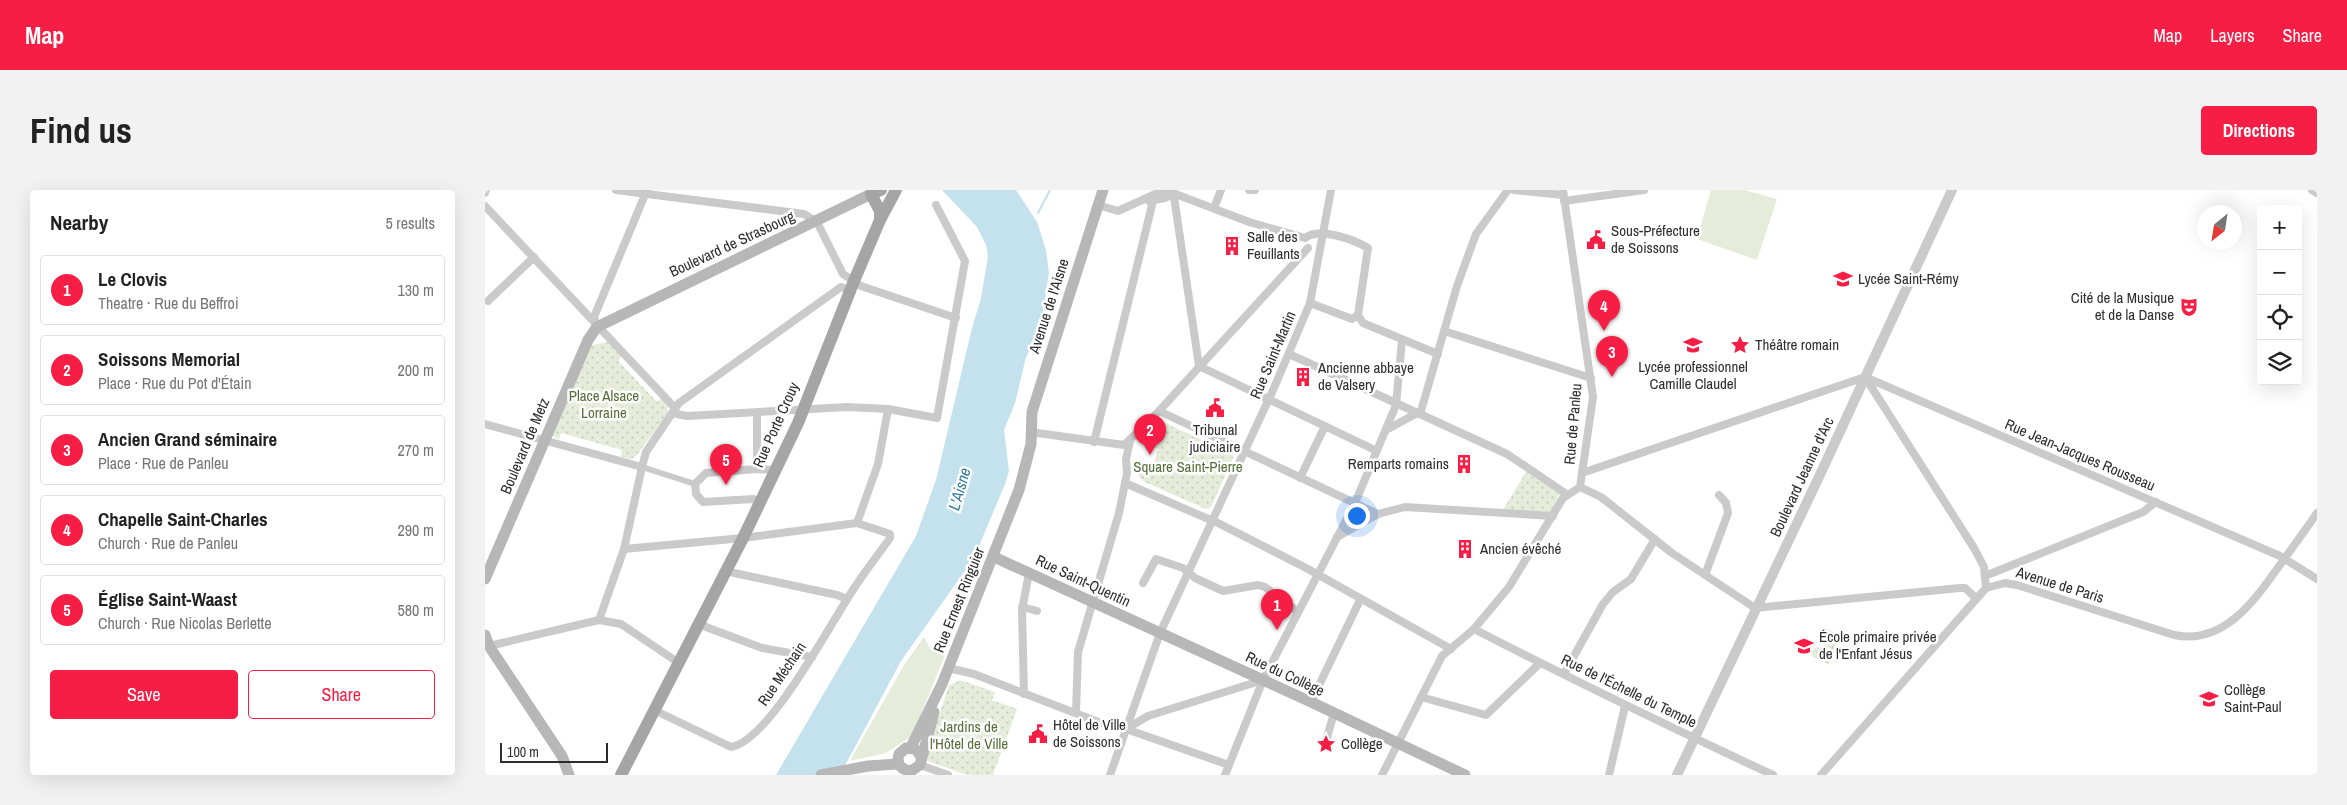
<!DOCTYPE html>
<meta charset="utf-8">
<style>
body{margin:0;font-family:"Archivo Narrow",sans-serif;background:#f2f2f2;color:#222}
.controls{position:absolute;right:15px;top:15px;display:grid;overflow:hidden;border-radius:5px;box-shadow:0 5px 20px #0002}
.controls button{width:45px;height:45px;display:grid;place-items:center;padding:0;border:0;border-bottom:1px solid #e0e0e0;background:#fff;color:#222;font:25px sans-serif}
.compass{position:absolute;left:1712px;top:15px;width:45px;height:45px;border-radius:50%;background:#fff;box-shadow:0 5px 20px #0002;rotate:210deg}
.scale{position:absolute;left:15px;bottom:12px;width:108px;box-sizing:border-box;padding-left:5px;border:2px solid #2d2d2d;border-top:0;font-size:14px;line-height:18px;white-space:nowrap;color:#2d2d2d;-webkit-text-stroke:4px #fff;paint-order:stroke}
.you{position:absolute;left:871px;top:325px;width:18px;height:18px;margin:-12px;border:4px solid #fff;border-radius:50%;background:#1a73e8;box-shadow:0 0 0 8px #1a73e833}
.badge{display:grid;place-items:center;width:32px;height:32px;border-radius:50%;background:#f61e44;color:#fff;font-size:16px;font-weight:700}
.pin{position:absolute;translate:-50% -41px;filter:drop-shadow(0 1px 2px #0008)}
.pin::after{content:'';position:absolute;top:26px;width:18px;height:15px;background:inherit;clip-path:polygon(0 0,100% 0,50% 100%)}
.list{margin:0;padding:0;list-style:none}
h2{display:flex;justify-content:space-between;align-items:center;height:65px;margin:0;padding:0 20px;font-size:21px}
h2 small{font-size:16px;font-weight:400;color:#767676}
.list li{display:grid;grid-template-columns:32px 1fr auto;gap:15px;align-items:center;box-sizing:border-box;height:70px;margin:0 10px 10px;padding:0 10px;border:1px solid #e0e0e0;border-radius:5px}
.list b{display:block;font-size:19px;white-space:nowrap}
.list p{margin:0;font-size:16px;white-space:nowrap;color:#767676}
.list em{font-size:16px;font-style:normal;color:#767676}
.actions{display:flex;gap:10px;padding:15px 20px}
.actions a{flex:1;padding:11px 0;border:1px solid #f61e44;border-radius:5px;text-align:center;font-size:18px;color:#f61e44}
.actions .main{background:#f61e44;color:#fff}
.icon{flex:none;width:28px;height:28px;fill:none;stroke:currentColor;stroke-width:2;stroke-linecap:round;stroke-linejoin:round}
.map{position:relative;flex:none;width:1832px;height:585px;overflow:hidden;border-radius:5px}
header{display:flex;align-items:center;gap:30px;box-sizing:border-box;height:70px;padding:0 25px;background:#f61e44;color:#fff}
header strong{font-size:24px}
nav{display:flex;gap:28px;margin-inline-start:auto;font-size:18px}
.intro{display:flex;align-items:center;justify-content:space-between;box-sizing:border-box;height:120px;padding:0 30px}
h1{margin:0;font-size:35px}
.button{padding:12px 22px;border-radius:5px;background:#f61e44;color:#fff;font-size:18px;font-weight:700}
main{display:flex;gap:30px;padding:0 30px}
aside{flex:1;background:#fff;border-radius:5px;box-shadow:0 5px 20px #0002}
.map>svg:first-child{display:block}
.grass{fill:#e5ecd9}
.park{fill:url(#park-dots)}
.water{fill:#c3e2ee}
.lines{fill:none;stroke-linecap:round;stroke-linejoin:round}
.stream{stroke:#c3e2ee;stroke-width:2}
.pedestrian{stroke:#cacaca;stroke-width:6}
.minor{stroke:#cacaca;stroke-width:8}
.tertiary{stroke:#cacaca;stroke-width:10}
.secondary{stroke:#b7b7b7;stroke-width:11}
.primary{stroke:#a5a5a5;stroke-width:12}
.labels{text-anchor:middle;stroke-width:5;stroke-linejoin:round;paint-order:stroke}
.poi-label{font-size:15px;fill:#2d2d2d;stroke:#fff;text-anchor:start}
.street-label{font-size:15px;fill:#2d2d2d;stroke:#fff}
.park-label{font-size:15px;fill:#566d37;stroke:#fff}
.water-label{font-size:16px;font-style:italic;fill:#347b97;stroke:#fff}
</style>
<header>
<strong>Map</strong>
<nav><a>Map</a><a>Layers</a><a>Share</a></nav>
</header>
<div class="intro"><h1>Find us</h1><a class="button">Directions</a></div>
<main>
<aside>
<h2>Nearby<small>5 results</small></h2>
<ul class="list">
<li><span class="badge">1</span><div><b>Le Clovis</b><p>Theatre · Rue du Beffroi</p></div><em>130 m</em></li>
<li><span class="badge">2</span><div><b>Soissons Memorial</b><p>Place · Rue du Pot d'Étain</p></div><em>200 m</em></li>
<li><span class="badge">3</span><div><b>Ancien Grand séminaire</b><p>Place · Rue de Panleu</p></div><em>270 m</em></li>
<li><span class="badge">4</span><div><b>Chapelle Saint-Charles</b><p>Church · Rue de Panleu</p></div><em>290 m</em></li>
<li><span class="badge">5</span><div><b>Église Saint-Waast</b><p>Church · Rue Nicolas Berlette</p></div><em>580 m</em></li>
</ul>
<div class="actions"><a class="main">Save</a><a>Share</a></div>
</aside>
<div class="map">
<svg width="1832" height="585" viewBox="0 0 1832 585">
<defs>
<pattern id="park-dots" width="8" height="8" patternUnits="userSpaceOnUse" patternTransform="scale(1.25)"><rect width="8" height="8" fill="#e5ecd9"/><path d="M2 2h.1M6 6h.1" fill="none" stroke="#c5cbbb" stroke-width="1.8" stroke-linecap="round"/></pattern>
</defs>
<rect width="100%" height="100%" fill="#fff"/>
<g class="grass">
<polygon points="1226,0 1259,0 1292,9 1272,70 1212,49"/>
<polygon points="439,447 445,459 460,465 427,546 401,563 365,571 419,475"/>
</g>
<g class="park">
<polygon points="123,152 137,166 133,171 172,212 177,208 183,217 182,225 151,266 146,269 136,267 137,260 76,243 74,250 67,245 101,156"/>
<polygon points="672,232 678,232 747,264 748,268 726,317 721,319 660,292 653,286 657,277 667,279 673,259 663,256 660,245"/>
<polygon points="1041,282 1075,304 1065,322 1018,320"/>
<polygon points="1342,439 1355,445 1343,474 1328,467 1326,462 1331,457 1338,458 1339,454 1334,450 1338,441"/>
<polygon points="475,490 510,502 507,510 532,519 508,585 482,585 443,571 441,565 464,495"/>
</g>
<polygon class="water" points="457,0 531,0 552,32 561,60 564,83 558,121 540,171 530,213 519,240 524,281 520,294 489,368 416,471 355,585 291,585 431,346 451,290 487,138 496,108 503,66 501,55 492,37"/>
<g class="lines">
<polyline class="stream" points="553,23 565,0"/>
<polyline class="pedestrian" points="157,277 210,294"/>
<g class="minor">
<polyline points="131,0 319,24 332,32 358,84 376,96 471,128"/>
<polyline points="680,0 764,32 820,48"/>
<polyline points="688,0 714,176"/>
<polyline points="764,0 770,0"/>
<polyline points="1029,0 1078,5"/>
<polyline points="1827,0 1832,3"/>
<polyline points="0,3 1,0"/>
<polyline points="664,11 680,8 688,4"/>
<polyline points="1079,11 1159,0"/>
<polyline points="613,15 633,21 679,0"/>
<polyline points="0,16 190,218"/>
<polyline points="729,18 736,0"/>
<path d="M820 48C834 37 868 49 883 58L873 125"/>
<polyline points="3,111 49,67"/>
<polyline points="825,113 867,129 873,125"/>
<polyline points="873,125 878,133 953,164"/>
<polyline points="111,135 109,127 162,0"/>
<polyline points="959,141 1106,188"/>
<polyline points="804,164 1022,264 1083,305"/>
<polyline points="714,176 892,261"/>
<polyline points="1380,187 1795,366 1832,389"/>
<polyline points="1380,187 1489,358 1499,377 1501,398"/>
<polyline points="674,221 893,324"/>
<polyline points="187,223 202,226 362,217 403,219 452,228 480,71 451,15"/>
<polyline points="0,234 157,277 161,262 194,213 356,97 365,100"/>
<polyline points="901,240 936,221 972,96 991,44 1023,0"/>
<polyline points="545,242 639,255 674,221 823,58"/>
<polyline points="609,252 668,11"/>
<polyline points="272,279 272,222"/>
<polyline points="1097,283 1380,187"/>
<polyline points="815,288 840,236"/>
<polyline points="640,293 735,334 823,379 966,459"/>
<polyline points="1095,297 1116,307 1187,363 1270,418 1475,398 1480,398 1491,408"/>
<polyline points="275,312 268,309 218,312 211,304 210,294 221,283 272,279 289,280"/>
<polyline points="372,333 393,274 403,219"/>
<polyline points="852,347 893,324 920,317 1068,326"/>
<path d="M139 359 258 348 372 333 405 344V348C390 369 374 389 361 411 341 442 282 552 246 557L169 520"/>
<polyline points="240,381 352,405 362,409"/>
<polyline points="1220,385 1243,323 1241,313 1234,305"/>
<polyline points="1500,386 1658,322 1671,312"/>
<polyline points="658,393 671,369 698,378 710,388 738,401 773,395 780,397 813,422"/>
<polyline points="537,417 552,421"/>
<polyline points="114,430 139,359 157,277"/>
<polyline points="213,434 277,458 327,467"/>
<path d="M989 439C1088 490 1187 538 1288 585"/>
<polyline points="4,456 114,430 136,434 194,473"/>
<polyline points="463,478 489,484 616,533 641,539 744,575"/>
<polyline points="1079,484 1118,414 1128,402 1146,389 1170,349"/>
<polyline points="539,504 537,420 544,383"/>
<polyline points="936,507 1001,525 1055,473"/>
<polyline points="826,512 875,410"/>
<polyline points="591,523 593,462 634,323 642,283 641,269 645,251"/>
<polyline points="641,539 663,526 778,490"/>
<polyline points="841,551 849,523"/>
<polyline points="435,575 463,585"/>
<polyline points="625,585 675,443 789,198 825,113 846,0"/>
<polyline points="740,585 778,490 870,313 911,215 917,150"/>
<polyline points="897,585 957,466 989,439 1024,397 1078,308 1095,297 1108,207 1078,0"/>
<polyline points="1124,585 1140,516"/>
<path d="M1336 585 1501 398 1520 393 1532 395 1689 445C1737 455 1767 414 1792 379 1805 361 1819 342 1832 323"/>
</g>
<polyline class="tertiary" points="1192,585 1333,289 1467,0"/>
<g class="secondary">
<polyline points="509,367 826,512 980,585"/>
<polyline points="0,389 103,150 112,137 386,4"/>
<polyline points="0,445 4,456 77,566 84,585"/>
<polyline points="426,557 457,494 534,300 546,254 547,222 618,0"/>
<path d="M436 566 430 559 421 558 414 564C411 574 416 580 426 581L435 575 449 522"/>
<polyline points="336,585 383,576 413,574"/>
</g>
<g class="primary">
<polyline points="395,30 395,21 386,4 396,0"/>
<polyline points="136,585 258,348 313,233 369,91 395,30 411,0"/>
</g>
</g>
<defs>
<g id="civic-bare" transform="scale(1.5)"><path d="M-.6-6.5H3V-4.5H.6V-3L4-1V1h2V6H-6V1h2V-1L-.6-3ZM-1.2 2.5V6h2.4V2.5Z" fill="#f61e44" stroke="#fff" stroke-width="2.5" paint-order="stroke"/></g>
<g id="building-bare" transform="scale(1.5)"><path d="M-4-6H4V6H1V3H-1V6H-4ZM-2.5-4.3h1.7v1.8h-1.7ZM.8-4.3h1.7v1.8H.8ZM-2.5-1h1.7V.8h-1.7ZM.8-1h1.7V.8H.8Z" fill="#f61e44" stroke="#fff" stroke-width="2.5" paint-order="stroke"/></g>
<g id="school-bare" transform="scale(1.5)"><path d="M0-5L7-2L0 1L-7-2ZM-4 1L0 2.5L4 1V4Q0 6-4 4Z" fill="#f61e44" stroke="#fff" stroke-width="2.5" paint-order="stroke"/></g>
<g id="theatre-bare" transform="scale(1.5)"><path d="M-5-5.5Q0-4 5-5.5V0Q5 5 0 6Q-5 5-5 0ZM-3.3-2.5H-1v1.5H-3.3ZM1-2.5H3.3v1.5H1ZM-2.8 1Q0 5.5 2.8 1Z" fill="#f61e44" stroke="#fff" stroke-width="2.5" paint-order="stroke"/></g>
<g id="sight-bare" transform="scale(1.5)"><path d="M0-6L1.8-2.2L6-1.7L2.9 1.2L3.7 5.4L0 3.3L-3.7 5.4L-2.9 1.2L-6-1.7L-1.8-2.2Z" fill="#f61e44" stroke="#fff" stroke-width="2.5" paint-order="stroke"/></g>
</defs>
<g fill-rule="evenodd">
<use href="#civic-bare" x="1111" y="50"/>
<use href="#building-bare" x="747" y="56"/>
<use href="#school-bare" x="1358" y="89"/>
<use href="#theatre-bare" x="1704" y="117"/>
<use href="#school-bare" x="1208" y="155"/>
<use href="#sight-bare" x="1255" y="155"/>
<use href="#building-bare" x="818" y="187"/>
<use href="#civic-bare" x="730" y="218"/>
<use href="#building-bare" x="979" y="274"/>
<use href="#building-bare" x="980" y="359"/>
<use href="#school-bare" x="1319" y="456"/>
<use href="#school-bare" x="1724" y="509"/>
<use href="#civic-bare" x="553" y="544"/>
<use href="#sight-bare" x="841" y="554"/>
</g>
<g class="labels">
<g class="poi-label">
<text x="1126" y="46">Sous-Préfecture<tspan x="1126" dy="17">de Soissons</tspan></text>
<text x="762" y="52">Salle des<tspan x="762" dy="17">Feuillants</tspan></text>
<text x="1373" y="94">Lycée Saint-Rémy</text>
<text x="1689" y="113" text-anchor="end">Cité de la Musique<tspan x="1689" dy="17">et de la Danse</tspan></text>
<text x="1270" y="160">Théâtre romain</text>
<text x="1208" y="182" text-anchor="middle">Lycée professionnel<tspan x="1208" dy="17">Camille Claudel</tspan></text>
<text x="833" y="183">Ancienne abbaye<tspan x="833" dy="17">de Valsery</tspan></text>
<text x="730" y="245" text-anchor="middle">Tribunal<tspan x="730" dy="17">judiciaire</tspan></text>
<text x="964" y="279" text-anchor="end">Remparts romains</text>
<text x="995" y="364">Ancien évêché</text>
<text x="1334" y="452">École primaire privée<tspan x="1334" dy="17">de l'Enfant Jésus</tspan></text>
<text x="1739" y="505">Collège<tspan x="1739" dy="17">Saint-Paul</tspan></text>
<text x="568" y="540">Hôtel de Ville<tspan x="568" dy="17">de Soissons</tspan></text>
<text x="856" y="559">Collège</text>
</g>
<g class="street-label">
<text transform="translate(247 54) rotate(-25)" y="5">Boulevard de Strasbourg</text>
<text transform="translate(564 116) rotate(-72)" y="5">Avenue de l'Aisne</text>
<text transform="translate(788 165) rotate(-67)" y="5">Rue Saint-Martin</text>
<text transform="translate(1088 234) rotate(-85)" y="5">Rue de Panleu</text>
<text transform="translate(291 235) rotate(-66)" y="5">Rue Porte Crouy</text>
<text transform="translate(40 256) rotate(-67)" y="5">Boulevard de Metz</text>
<text transform="translate(1595 265) rotate(23)" y="5">Rue Jean-Jacques Rousseau</text>
<text transform="translate(1317 287) rotate(-65)" y="5">Boulevard Jeanne d'Arc</text>
<text transform="translate(598 391) rotate(25)" y="5">Rue Saint-Quentin</text>
<text transform="translate(1575 395) rotate(17)" y="5">Avenue de Paris</text>
<text transform="translate(474 410) rotate(-68)" y="5">Rue Ernest Ringuier</text>
<text transform="translate(297 484) rotate(-56)" y="5">Rue Méchain</text>
<text transform="translate(800 484) rotate(25)" y="5">Rue du Collège</text>
<text transform="translate(1144 501) rotate(26)" y="5">Rue de l'Échelle du Temple</text>
</g>
<g class="park-label">
<text x="119" y="211">Place Alsace<tspan x="119" dy="17">Lorraine</tspan></text>
<text x="703" y="282">Square Saint-Pierre</text>
<text x="484" y="542">Jardins de<tspan x="484" dy="17">l'Hôtel de Ville</tspan></text>
</g>
<g class="water-label">
<text transform="translate(474 299) rotate(-74)" y="6">L'Aisne</text>
</g>
</g>
</svg>
<div class="controls">
<button>+</button>
<button>−</button>
<button><svg class="icon" aria-label="locate" viewBox="0 0 24 24"><circle cx="12" cy="12" r="6"/><path d="M12 2v4M12 18v4M2 12h4M18 12h4"/></svg></button>
<button><svg class="icon" aria-label="layers" viewBox="0 0 24 24"><path d="M12 4l9 5-9 5-9-5zM3 14l9 5 9-5"/></svg></button>
</div>
<svg class="compass" viewBox="-18 -18 36 36"><path d="M0-13l5 13h-10z" fill="#e53935"/><path d="M0 13l5-13h-10z" fill="#767676"/></svg>
<div class="scale">100 m</div>
<div class="you"></div>
<div class="pin badge" style="left:792px;top:440px">1</div>
<div class="pin badge" style="left:665px;top:265px">2</div>
<div class="pin badge" style="left:1127px;top:187px">3</div>
<div class="pin badge" style="left:1119px;top:141px">4</div>
<div class="pin badge" style="left:241px;top:295px">5</div>
</div>
</main>
